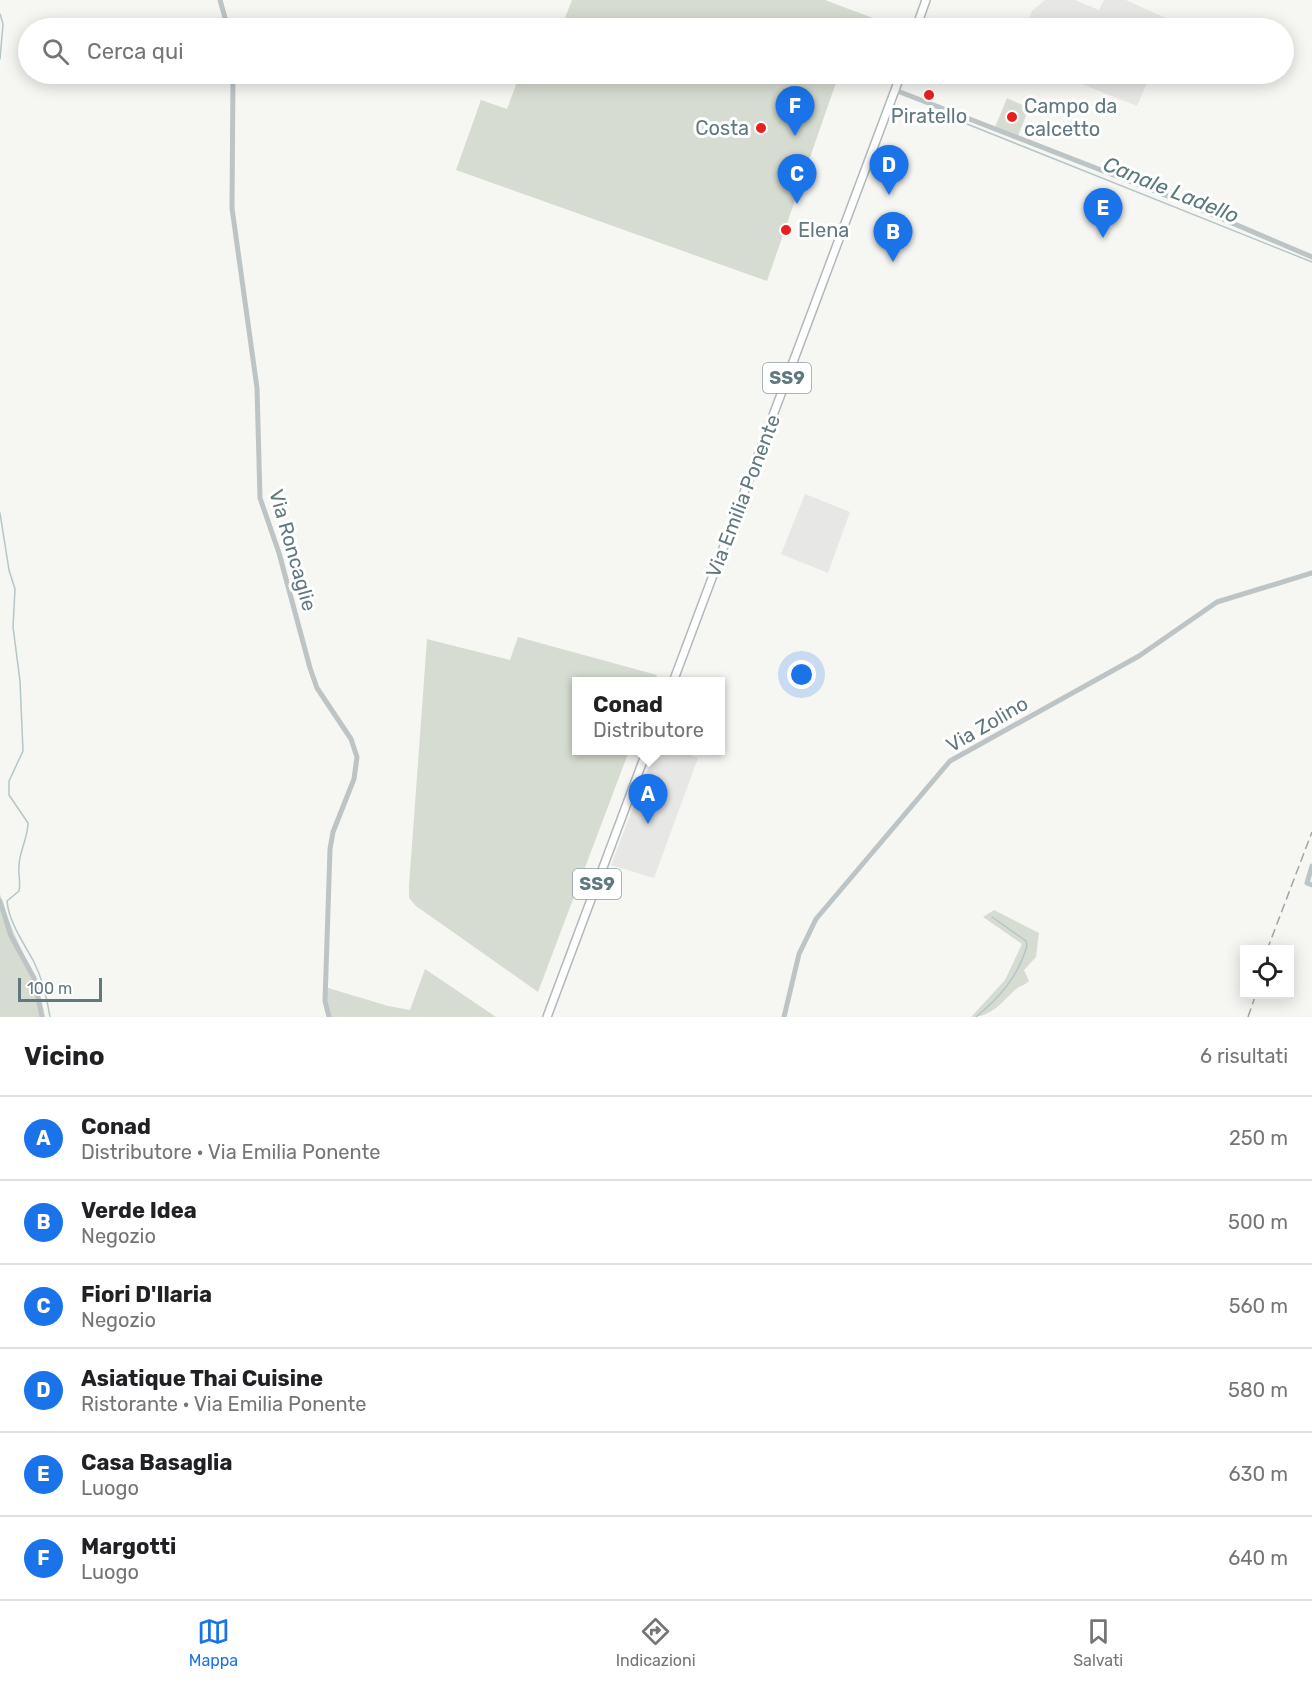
<!DOCTYPE html>
<html lang="it">
<meta charset="utf-8">
<style>
body{margin:0;font-family:Rubik,sans-serif;background:#f2f2f2;color:#202124}
.controls{position:absolute;right:18px;bottom:18px;display:grid;overflow:hidden;border-radius:0px;box-shadow:0 3px 15px #0003}
.controls button{width:54px;height:54px;display:grid;place-items:center;padding:0;border:0;border-bottom:2px solid #e0e0e0;background:#fff;color:#202124;font:30px sans-serif}
.scale{position:absolute;left:18px;bottom:15px;width:84px;box-sizing:border-box;padding-left:6px;border:3px solid #60797f;border-top:0;font-size:16px;line-height:21px;white-space:nowrap;color:#60797f;-webkit-text-stroke:4px #fff;paint-order:stroke}
.you{position:absolute;left:802px;top:675px;width:21px;height:21px;margin:-15px;border:4px solid #fff;border-radius:50%;background:#1a73e8;box-shadow:0 0 0 9px #1a73e833}
.badge{display:grid;place-items:center;width:39px;height:39px;border-radius:50%;background:#1a73e8;color:#fff;font-size:20px;font-weight:700}
.pin{position:absolute;translate:-50% -50px;filter:drop-shadow(0 2px 3px #0008)}
.pin::after{content:'';position:absolute;top:32px;width:21px;height:18px;background:inherit;clip-path:polygon(0 0,100% 0,50% 100%)}
.popup{position:absolute;left:572px;top:677px;width:153px;height:78px;box-sizing:border-box;display:grid;place-content:center;border-radius:0px;background:#fff;filter:drop-shadow(0 2px 4px #0005);font-size:20px;white-space:nowrap;color:#757577}
.popup b{font-size:22px;color:#202124}
.popup::after{content:'';position:absolute;left:50%;top:100%;margin-left:-12px;border:12px solid transparent;border-top-color:#fff}
.list{margin:0;padding:0;list-style:none}
h2{display:flex;justify-content:space-between;align-items:center;height:78px;margin:0;padding:0 24px;font-size:26px}
h2 small{font-size:20px;font-weight:400;color:#757577}
.list li{display:grid;grid-template-columns:39px 1fr auto;gap:18px;align-items:center;box-sizing:border-box;height:84px;padding:0 24px;border-top:2px solid #e0e0e0}
.list b{display:block;font-size:22px;white-space:nowrap}
.list p{margin:0;font-size:20px;white-space:nowrap;color:#757577}
.list em{font-size:20px;font-style:normal;color:#757577}
.icon{flex:none;width:33px;height:33px;fill:none;stroke:currentColor;stroke-width:2;stroke-linecap:round;stroke-linejoin:round}
.map{position:relative;flex:none;width:1312px;height:1017px;overflow:hidden}
.search{position:absolute;background:#fff;box-shadow:0 3px 15px #0003;left:18px;right:18px;top:18px;height:66px;display:flex;align-items:center;gap:15px;box-sizing:border-box;padding:0 21px;border-radius:33px;color:#757577;font-size:22px}
.sheet{height:582px;background:#fff}
nav{display:flex;justify-content:space-around;align-items:center;box-sizing:border-box;height:84px;border-top:2px solid #e0e0e0;background:#fff;font-size:16px;color:#757577}
nav a{display:grid;justify-items:center;gap:3px}
nav .on{color:#1a73e8}
.map>svg:first-child{display:block}
.built{fill:#e7e7e6}
.green{fill:#d7dcd2}
.lines{fill:none;stroke-linecap:round;stroke-linejoin:round}
.stream{stroke:#b4c6c7;stroke-width:1.5}
.major-casing{stroke:#b0b8ba;stroke-width:10}
.minor{stroke:#bdc4c6;stroke-width:5}
.major{stroke:#fff;stroke-width:7}
.rail{stroke:#9ca7ab;stroke-width:1.5;stroke-dasharray:9 4.5;stroke-linecap:butt}
.poi-dot{fill:#eb1e1e;stroke:#fff;stroke-width:2}
.labels{text-anchor:middle;stroke-width:6;stroke-linejoin:round;paint-order:stroke}
.shield{fill:#fff;stroke:#90a1a5;stroke-width:1.5}
.shield-label{font-size:18px;font-weight:bold;fill:#60797f}
.poi-label{font-size:20px;fill:#60797f;stroke:#fff;text-anchor:start}
.street-label{font-size:20px;fill:#60797f;stroke:#fff}
.water-label{font-size:21px;font-style:italic;fill:#5a797b;stroke:#fff}
</style>
<div class="map">
<svg width="1312" height="1017" viewBox="0 0 1312 1017">
<rect width="100%" height="100%" fill="#f6f6f3"/>
<g class="built">
<polygon points="1045,0 1075,0 1099,10 1104,0 1126,0 1172,21 1169,28 1026,28 1032,11"/>
<polygon points="1071,74 1151,74 1137,106 1069,79"/>
<polygon points="805,494 850,512 828,573 781,554"/>
<polygon points="655,751 679,751 698,758 654,878 611,865"/>
</g>
<g class="green">
<polygon points="572,0 825,0 894,26 894,28 561,28"/>
<polygon points="520,74 839,74 767,281 456,170 481,100 507,109"/>
<polygon points="1007,98 1029,108 1018,136 995,127"/>
<polygon points="518,637 657,675 655,681 576,682 576,750 629,751 538,992 416,906 409,898 409,886 427,639 510,660"/>
<path d="M0 894C11 937 38 973 45 1017H0Z"/>
<path d="M994 910 1039 933 1036 957 1024 970 1029 981C1024 986 1021 985 1016 989 1002 1002 992 1017 971 1017L1005 980 1022 944 983 917Z"/>
<polygon points="425,969 496,1017 327,1017 325,987 388,1006 410,1010"/>
</g>
<g class="lines">
<g class="stream">
<polyline points="0,14 3,24 0,59"/>
<polyline points="952,118 1312,262"/>
<path d="M0 513 9 570 15 589 13 627 20 681 23 751 9 781V795L28 823C28 838 19 852 19 866 18 874 21 882 19 891L7 901C9 923 24 943 34 962 43 980 47 998 50 1017"/>
<path d="M976 1017C999 998 1018 977 1027 946L1026 941 992 917"/>
</g>
<g class="major-casing">
<g id="major">
<polyline points="916,28 926,0"/>
<polyline points="673,682 901,74"/>
<polyline points="547,1017 647,750"/>
</g>
</g>
<g class="minor">
<polyline points="220,0 228,28"/>
<polyline points="233,74 232,208 257,388 260,498 279,553 310,668 317,688 351,739 357,757 354,779 333,832 330,849 325,1001 329,1017"/>
<polyline points="895,90 1183,202 1312,257"/>
<polyline points="1312,866 1307,883 1312,885"/>
<polyline points="0,901 11,936 34,978 42,1017"/>
<polyline points="784,1017 799,954 816,919 950,761 1139,656 1217,602 1312,573"/>
</g>
<use href="#major" class="major"/>
<g class="rail">
<polyline points="1267,950 1312,832"/>
<polyline points="1248,1017 1256,994"/>
</g>
</g>
<g class="poi-dot">
<circle cx="929" cy="95" r="6"/>
<circle cx="1012" cy="117" r="6"/>
<circle cx="761" cy="128" r="6"/>
<circle cx="786" cy="230" r="6"/>
</g>
<g class="labels">
<g class="shield">
<rect x="763" y="363" width="48" height="30" rx="4.5"/>
<rect x="573" y="869" width="48" height="30" rx="4.5"/>
</g>
<g class="shield-label">
<text x="787" y="384">SS9</text>
<text x="597" y="890">SS9</text>
</g>
<g class="poi-label">
<text x="1024" y="113">Campo da<tspan x="1024" dy="23">calcetto</tspan></text>
<text x="929" y="123" text-anchor="middle">Piratello</text>
<text x="749" y="135" text-anchor="end">Costa</text>
<text x="798" y="237">Elena</text>
</g>
<g class="street-label">
<text transform="translate(743 496) rotate(-69)" y="7">Via Emilia Ponente</text>
<text transform="translate(293 550) rotate(74)" y="7">Via Roncaglie</text>
<text transform="translate(987 724) rotate(-30)" y="7">Via Zolino</text>
</g>
<g class="water-label">
<text transform="translate(1171 190) rotate(22)" y="7">Canale Ladello</text>
</g>
</g>
</svg>
<div class="controls">
<button><svg class="icon" aria-label="locate" viewBox="0 0 24 24"><circle cx="12" cy="12" r="6"/><path d="M12 2v4M12 18v4M2 12h4M18 12h4"/></svg></button>
</div>
<div class="scale">100 m</div>
<div class="you"></div>
<div class="pin badge" style="left:648px;top:824px">A</div>
<div class="popup"><b>Conad</b>Distributore</div>
<div class="pin badge" style="left:893px;top:262px">B</div>
<div class="pin badge" style="left:797px;top:204px">C</div>
<div class="pin badge" style="left:889px;top:195px">D</div>
<div class="pin badge" style="left:1103px;top:238px">E</div>
<div class="pin badge" style="left:795px;top:136px">F</div>
<div class="search"><svg class="icon" aria-label="search" viewBox="0 0 24 24"><circle cx="10" cy="10" r="6"/><path d="M15 15l6 6"/></svg>Cerca qui</div>
</div>
<section class="sheet">
<h2>Vicino<small>6 risultati</small></h2>
<ul class="list">
<li><span class="badge">A</span><div><b>Conad</b><p>Distributore · Via Emilia Ponente</p></div><em>250 m</em></li>
<li><span class="badge">B</span><div><b>Verde Idea</b><p>Negozio</p></div><em>500 m</em></li>
<li><span class="badge">C</span><div><b>Fiori D'Ilaria</b><p>Negozio</p></div><em>560 m</em></li>
<li><span class="badge">D</span><div><b>Asiatique Thai Cuisine</b><p>Ristorante · Via Emilia Ponente</p></div><em>580 m</em></li>
<li><span class="badge">E</span><div><b>Casa Basaglia</b><p>Luogo</p></div><em>630 m</em></li>
<li><span class="badge">F</span><div><b>Margotti</b><p>Luogo</p></div><em>640 m</em></li>
</ul>
</section>
<nav>
<a class="on"><svg class="icon" aria-label="map" viewBox="0 0 24 24"><path d="M3 6l6-2 6 2 6-2v14l-6 2-6-2-6 2zM9 4v14M15 6v14"/></svg>Mappa</a>
<a><svg class="icon" aria-label="directions" viewBox="0 0 24 24"><path d="M12 3l9 9-9 9-9-9zM9 14v-3h6M13 9l2 2-2 2"/></svg>Indicazioni</a>
<a><svg class="icon" aria-label="saved" viewBox="0 0 24 24"><path d="M7 4h10v16l-5-4-5 4z"/></svg>Salvati</a>
</nav>
